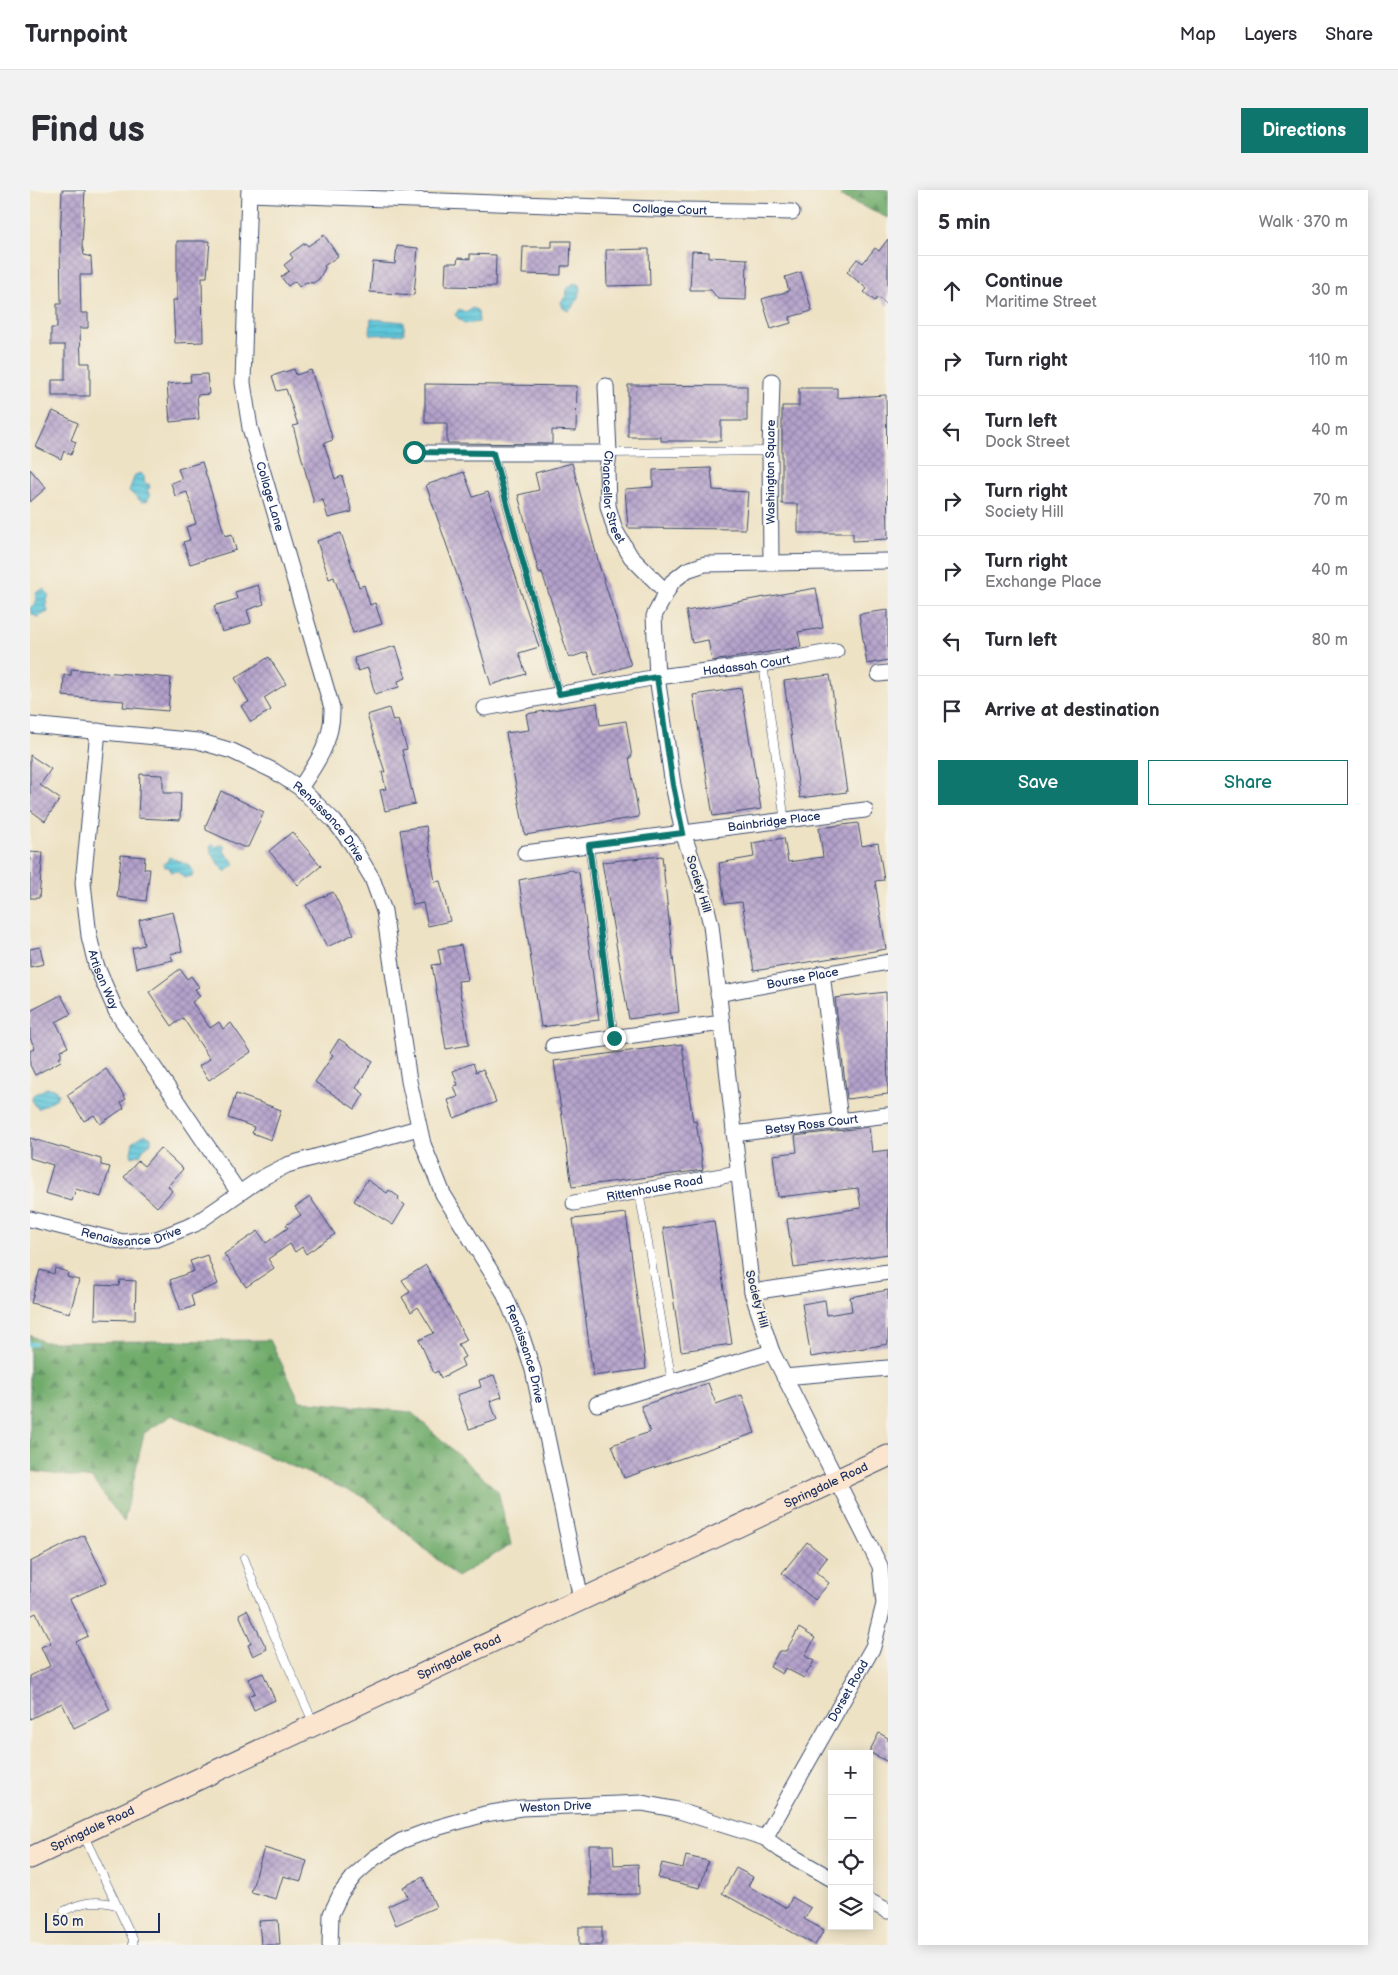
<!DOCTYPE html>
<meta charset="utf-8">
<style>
body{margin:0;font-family:"Balsamiq Sans",sans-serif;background:#f2f2f3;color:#2b2b33}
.controls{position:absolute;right:15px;bottom:15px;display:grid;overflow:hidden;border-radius:0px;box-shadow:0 2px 12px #0003}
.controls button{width:45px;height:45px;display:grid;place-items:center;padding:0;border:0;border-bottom:1px solid #e1e1e2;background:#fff;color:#2b2b33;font:25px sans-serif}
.scale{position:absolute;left:15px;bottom:12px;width:115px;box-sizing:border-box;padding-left:5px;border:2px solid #1b2f5e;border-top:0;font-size:14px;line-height:18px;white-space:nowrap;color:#1b2f5e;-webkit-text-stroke:4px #f7f3e8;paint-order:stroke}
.stop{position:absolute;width:15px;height:15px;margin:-11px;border:4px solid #0f766e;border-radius:50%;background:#fff}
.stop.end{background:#0f766e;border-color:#fff;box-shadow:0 1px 5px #0008}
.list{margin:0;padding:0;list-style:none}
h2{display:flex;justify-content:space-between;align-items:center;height:65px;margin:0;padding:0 20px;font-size:21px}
h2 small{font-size:16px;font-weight:400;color:#7c7c81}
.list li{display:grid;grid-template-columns:32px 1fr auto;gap:15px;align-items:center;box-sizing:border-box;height:70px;padding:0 20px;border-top:1px solid #e1e1e2}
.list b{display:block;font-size:19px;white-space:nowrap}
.list p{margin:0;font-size:16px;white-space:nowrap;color:#7c7c81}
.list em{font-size:16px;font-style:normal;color:#7c7c81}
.actions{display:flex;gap:10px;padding:15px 20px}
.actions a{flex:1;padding:11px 0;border:1px solid #0f766e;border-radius:0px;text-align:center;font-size:18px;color:#0f766e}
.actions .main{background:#0f766e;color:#fff}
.icon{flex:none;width:28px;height:28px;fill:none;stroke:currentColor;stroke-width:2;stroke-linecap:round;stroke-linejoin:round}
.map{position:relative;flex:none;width:858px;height:1755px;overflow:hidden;border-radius:0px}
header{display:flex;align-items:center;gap:30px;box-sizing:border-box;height:70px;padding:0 25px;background:#fff;border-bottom:1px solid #e1e1e2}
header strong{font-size:24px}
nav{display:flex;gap:28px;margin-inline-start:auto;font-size:18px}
.intro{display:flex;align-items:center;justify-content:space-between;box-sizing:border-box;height:120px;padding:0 30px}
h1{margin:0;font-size:35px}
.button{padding:12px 22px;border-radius:0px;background:#0f766e;color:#fff;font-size:18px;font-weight:700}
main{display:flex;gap:30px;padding:0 30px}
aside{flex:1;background:#fff;border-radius:0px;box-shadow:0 2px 12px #0003}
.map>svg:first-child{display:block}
.forest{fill:url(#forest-firs);stroke:#456d64}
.water{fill:url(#water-rules);stroke:#3d7c9c}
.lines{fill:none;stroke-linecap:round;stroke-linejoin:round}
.stream{stroke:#5fc8db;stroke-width:4.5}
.building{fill:url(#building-cross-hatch)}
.lane-casing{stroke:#3b4a6d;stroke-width:9}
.street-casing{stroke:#3b4a6d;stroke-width:17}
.secondary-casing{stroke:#3b4a6d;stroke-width:23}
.lane{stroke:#fff;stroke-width:8}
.street{stroke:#fff;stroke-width:15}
.secondary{stroke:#fbe5cf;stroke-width:21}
.route{stroke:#0f766e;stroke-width:6}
.labels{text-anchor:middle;stroke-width:4;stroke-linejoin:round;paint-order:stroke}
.street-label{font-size:12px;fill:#1b2f5e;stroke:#f7f3e8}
</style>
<header>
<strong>Turnpoint</strong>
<nav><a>Map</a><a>Layers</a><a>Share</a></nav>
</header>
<div class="intro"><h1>Find us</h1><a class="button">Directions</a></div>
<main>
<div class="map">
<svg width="858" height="1755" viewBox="0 0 858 1755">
<defs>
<pattern id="forest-firs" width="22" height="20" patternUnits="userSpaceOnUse" patternTransform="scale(1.25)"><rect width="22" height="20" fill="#6fab6b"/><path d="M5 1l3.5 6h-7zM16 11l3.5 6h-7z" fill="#5a8c5b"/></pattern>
<pattern id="water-rules" width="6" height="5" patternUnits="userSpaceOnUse" patternTransform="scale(1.25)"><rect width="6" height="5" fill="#5fc8db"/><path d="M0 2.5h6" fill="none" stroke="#4ea3b5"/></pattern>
<pattern id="building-cross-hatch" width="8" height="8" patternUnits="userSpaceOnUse" patternTransform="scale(1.25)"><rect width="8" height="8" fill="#b4a1cb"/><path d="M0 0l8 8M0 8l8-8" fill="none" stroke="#9284a8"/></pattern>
</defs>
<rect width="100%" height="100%" fill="#f7f3e8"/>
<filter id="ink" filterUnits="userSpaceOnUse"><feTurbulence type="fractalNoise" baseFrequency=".02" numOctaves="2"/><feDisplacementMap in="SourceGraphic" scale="10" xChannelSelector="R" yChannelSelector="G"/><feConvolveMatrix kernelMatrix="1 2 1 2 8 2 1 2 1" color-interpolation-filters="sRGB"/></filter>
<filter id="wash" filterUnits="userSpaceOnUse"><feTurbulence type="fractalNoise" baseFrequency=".0096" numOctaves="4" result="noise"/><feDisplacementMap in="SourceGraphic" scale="20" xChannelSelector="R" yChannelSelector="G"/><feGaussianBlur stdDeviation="1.12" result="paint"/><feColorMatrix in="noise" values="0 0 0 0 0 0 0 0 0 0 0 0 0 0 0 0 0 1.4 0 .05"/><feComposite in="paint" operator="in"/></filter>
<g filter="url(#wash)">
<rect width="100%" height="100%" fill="#eee2c4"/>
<g class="forest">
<polygon points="814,0 858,0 858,28 810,6"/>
<polygon points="0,1145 14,1152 240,1150 270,1211 381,1222 468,1301 481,1355 427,1387 336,1308 142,1225 114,1243 94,1332 62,1289 0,1281"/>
</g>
<g class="water">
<polygon points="544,93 550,95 551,100 544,116 538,121 533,118 531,112 537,105 536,99"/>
<polygon points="443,118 448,121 449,132 435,134 425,125 429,119 435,122"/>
<polygon points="341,129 374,132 374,144 340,145"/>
<polygon points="111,283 114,287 115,294 119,294 120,298 117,299 120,306 117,311 112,312 99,301 105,285"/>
<polygon points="14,399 19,405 16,413 18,422 7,427 2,424 0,418 6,412 6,402"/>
<polygon points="183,654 186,657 192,654 195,658 193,660 205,674 195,682 180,662 182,660 180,657"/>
<polygon points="139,667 159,675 164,682 162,686 154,688 147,681 141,682 139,677 135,677 134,673 137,672"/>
<polygon points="17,898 25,899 29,905 26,905 27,908 8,919 2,910 3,905"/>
<polygon points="115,944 121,948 121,953 113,959 110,965 102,967 101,963 103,952"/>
</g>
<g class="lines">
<polyline class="stream" points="0,1154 5,1154"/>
</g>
<g id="blocks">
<g class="building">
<polygon points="32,0 55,0 52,55 54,65 61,67 62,85 50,85 51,123 58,123 58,138 50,138 51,173 60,173 60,206 22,206 22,190 35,190 35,155 21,155 21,138 27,138 27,114 31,114 30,55"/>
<polygon points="294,45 308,66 294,76 295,78 289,89 283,93 276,92 269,97 265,91 258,96 251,87 259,81 254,75 263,68 260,64 275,53 278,56"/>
<polygon points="858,49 858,116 848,107 845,111 834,102 837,99 817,82 827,69 833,73 845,58 849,61"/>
<polygon points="147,51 180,51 177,87 172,87 173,152 145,153 143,110 147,110"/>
<polygon points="522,51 541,51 540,76 531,76 531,85 492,84 493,57 522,57"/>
<polygon points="367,56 388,58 384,105 340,102 343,72 365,74"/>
<polygon points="619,59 620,95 577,96 576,60"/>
<polygon points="662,61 679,62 679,67 717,69 716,110 688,109 681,100 660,100"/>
<polygon points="440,64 466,65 465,97 415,96 416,73 427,73 428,68 440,69"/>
<polygon points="771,82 782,121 760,127 761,133 741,139 732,109 759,101 755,87"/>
<polygon points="264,179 266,185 281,180 303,250 294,253 305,289 312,286 322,322 298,328 293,310 284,313 263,236 268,235 256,199 247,201 242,186"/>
<polygon points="177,184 179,204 167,205 169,229 140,232 137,194 161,192 160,185"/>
<polygon points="395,194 547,196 546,241 522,240 522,254 417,253 417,233 395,233"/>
<polygon points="598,195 717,196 717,231 691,231 691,251 631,251 631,247 598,247"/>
<polygon points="769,198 807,198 807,208 856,205 858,349 823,351 823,343 768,343 768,314 752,314 752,216 769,216"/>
<polygon points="23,221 48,233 41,250 46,252 41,265 34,261 31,269 6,257"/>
<polygon points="172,272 195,346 202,344 206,360 160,374 153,352 160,350 156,337 166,334 157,302 145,306 141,293 152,289 148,279"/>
<polygon points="542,273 570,378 601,475 565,486 557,462 539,468 512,382 509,383 488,305 509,300 505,283"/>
<polygon points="681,278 683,300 718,302 715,339 598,338 595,299 623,297 623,280"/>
<polygon points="0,279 16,298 0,312"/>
<polygon points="434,282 443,307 458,302 509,457 489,463 496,484 461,495 439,420 396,295"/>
<polygon points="311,343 329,397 334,395 340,415 345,413 352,434 323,443 304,387 299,389 287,351"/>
<polygon points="228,395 234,414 217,420 221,433 192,442 184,416 207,409 205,402"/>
<polygon points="786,398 793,438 768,442 771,457 682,471 678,450 662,453 656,421"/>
<polygon points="858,420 858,470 837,474 829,424"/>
<polygon points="366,456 376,488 368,491 369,497 345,504 338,478 328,481 324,468"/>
<polygon points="239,467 256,494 234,508 241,520 221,532 211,516 219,512 205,488"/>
<polygon points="41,479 141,488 138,521 93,517 94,511 33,506 34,485 41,485"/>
<polygon points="800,485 817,602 770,608 754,491"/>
<polygon points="711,498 731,619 683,626 663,505"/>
<polygon points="567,513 570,535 596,531 602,567 599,567 609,627 495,645 476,543 499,540 496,524"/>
<polygon points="359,518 363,531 368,530 377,559 372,560 385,614 355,621 350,600 356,599 352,582 355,582 337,525"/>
<polygon points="0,565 21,579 10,595 30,609 15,631 0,620"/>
<polygon points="110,584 133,585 133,603 151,603 150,630 108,628"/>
<polygon points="191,601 234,622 218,657 213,657 176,640 176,635"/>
<polygon points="828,633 832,656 848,653 854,690 845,691 856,759 724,781 712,712 695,714 689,673 724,667 722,653 754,648 758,672 793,667 789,638"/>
<polygon points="396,636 405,692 410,691 420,731 398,736 393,713 383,715 370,640"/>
<polygon points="262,642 291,676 268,695 239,661"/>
<polygon points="0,662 13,663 9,708 0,708"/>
<polygon points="91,665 115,667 114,679 120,679 116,711 87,707"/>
<polygon points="632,666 649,822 599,829 572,672"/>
<polygon points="541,680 549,683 569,830 511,837 489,690"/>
<polygon points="303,702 324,744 297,757 276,715"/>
<polygon points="143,722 152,761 140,764 143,770 106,778 102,758 114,755 109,730"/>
<polygon points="431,755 438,790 428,791 439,855 416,859 402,775 411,774 408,759"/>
<polygon points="10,757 14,774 0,777 0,759"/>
<polygon points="150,779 157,789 161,786 169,797 165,799 170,806 162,812 180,838 189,832 193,839 201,833 221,862 179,890 169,876 180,869 153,828 142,836 119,802"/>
<polygon points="856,802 858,904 817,909 805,808"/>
<polygon points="31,805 41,824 26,832 38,857 31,860 31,867 29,868 31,871 5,885 0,875 0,861 5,858 0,848 0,821"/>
<polygon points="309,849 343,871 326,898 334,904 325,919 285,892 303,865 300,863"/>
<polygon points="652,854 663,932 666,931 673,980 542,997 524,871"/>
<polygon points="443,873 446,882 453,879 466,912 424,928 418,910 428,907 424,896 428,895 423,881"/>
<polygon points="76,879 96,909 91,912 94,918 70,934 64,925 54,931 37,905"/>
<polygon points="206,904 251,920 241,950 222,943 224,937 198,928"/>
<polygon points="839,937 842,962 858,960 858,1064 764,1078 757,1029 831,1018 828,998 748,1007 743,965 767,962 765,946"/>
<polygon points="0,948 71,969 71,975 80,977 71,1007 46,999 42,1011 15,1003 23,975 0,968"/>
<polygon points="130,958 153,979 138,996 142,1001 127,1017 94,987 108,971 114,976"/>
<polygon points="337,990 357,1003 359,1000 369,1007 368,1010 375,1015 363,1035 324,1011"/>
<polygon points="280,1007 305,1044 276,1064 272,1057 265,1062 260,1054 238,1069 244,1078 216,1097 194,1064 228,1041 236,1053 258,1038 256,1035 271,1025 265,1017"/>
<polygon points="596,1023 616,1179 563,1186 543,1029"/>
<polygon points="684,1031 702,1154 651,1161 633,1038"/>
<polygon points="177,1065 188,1094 161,1105 164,1116 151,1121 140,1090 164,1081 160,1071"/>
<polygon points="396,1075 437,1150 428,1154 435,1167 431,1169 434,1176 411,1188 408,1181 404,1183 389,1150 404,1143 388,1117 381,1122 372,1107 380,1102 372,1090"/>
<polygon points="25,1078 38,1082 37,1087 49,1090 40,1123 1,1113 10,1080 24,1084"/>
<polygon points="90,1090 106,1091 105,1130 65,1129 66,1095 89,1096"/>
<polygon points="858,1100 858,1154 781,1167 772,1114 795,1110 797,1125 822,1121 820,1107"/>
<polygon points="464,1185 472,1207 460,1211 467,1230 439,1239 427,1205 451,1197 449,1190"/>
<polygon points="678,1193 686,1214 712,1205 725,1243 594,1288 582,1255 620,1242 611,1216"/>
<polygon points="54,1345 77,1392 40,1409 58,1446 46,1452 80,1520 44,1538 32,1513 0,1529 0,1486 20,1476 11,1457 21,1453 6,1423 0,1426 0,1372"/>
<polygon points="777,1352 797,1368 786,1382 799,1393 785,1410 752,1383"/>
<polygon points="217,1420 237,1459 223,1466 218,1455 221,1453 209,1424"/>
<polygon points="769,1438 785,1448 775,1466 784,1471 774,1488 755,1478 752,1484 740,1477 749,1461 756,1461"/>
<polygon points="233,1483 245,1510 224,1520 218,1506 225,1503 218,1489"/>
<polygon points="849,1543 858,1548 858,1572 839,1562"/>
<polygon points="559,1655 583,1655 584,1675 608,1674 609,1704 560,1705"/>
<polygon points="234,1658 277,1671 271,1691 253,1686 246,1709 221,1702"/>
<polygon points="656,1666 678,1671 670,1698 628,1688 632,1673 653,1678"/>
<polygon points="706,1678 723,1687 718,1696 757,1718 762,1707 781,1718 774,1729 794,1740 785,1755 692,1703"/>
<polygon points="393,1687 406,1717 366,1735 358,1716 378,1707 373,1697"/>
<polygon points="248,1730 250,1755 231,1755 229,1731"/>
<rect x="549" y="1737" width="23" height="18"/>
</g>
</g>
</g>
<g filter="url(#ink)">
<use href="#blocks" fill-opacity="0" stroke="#3b4a6d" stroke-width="1"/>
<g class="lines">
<g class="lane-casing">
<g id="lane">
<polyline points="463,263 529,504"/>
<polyline points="579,263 740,261"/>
<polyline points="733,474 755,632"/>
<polyline points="559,655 584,848"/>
<polyline points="609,1001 642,1192"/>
<polyline points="214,1368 241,1438 284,1534"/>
<polyline points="54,1646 103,1749 103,1755"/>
<path d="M34 1721C52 1712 66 1709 86 1715"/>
</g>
</g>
<g class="street-casing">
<g id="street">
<path id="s1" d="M219 0 213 193 220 238 302 518C303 550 287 573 270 598"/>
<path id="s2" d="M219 4 652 20 762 22"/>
<path id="s3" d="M576 196 579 263 577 280 578 316 585 340 601 367 635 401"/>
<polyline points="383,263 579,263"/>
<path id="s4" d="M741 372 740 261 742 191"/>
<polyline points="849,484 858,483"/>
<path id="s5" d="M455 518 627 487 733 474 806 461"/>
<path id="s6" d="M0 535 168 551 202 561 244 581 270 598 304 631 321 653 342 688 354 721 379 891 393 954 413 1004 473 1101 490 1141 503 1180 551 1409"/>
<path id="s7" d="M68 541 53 693 59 746 66 775 86 821 209 1003"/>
<path id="s8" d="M495 663 835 620"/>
<polyline points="792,783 810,930"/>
<path id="s9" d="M688 804 858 772"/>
<polyline points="523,856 692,833"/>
<path id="s10" d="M704 944 858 925"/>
<path id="s11" d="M544 1013 708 983"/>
<path id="s12" d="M0 1029 93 1052 127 1049 165 1034 230 989 257 975 388 938"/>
<polyline points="722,1102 858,1082"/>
<polyline points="754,1187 858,1178"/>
<polyline points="567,1214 742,1162"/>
<path id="s13" d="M735 1648 843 1457 854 1414 850 1376 742 1162 722 1102 681 735 672 698 653 643 643 595 627 487 624 426 642 392 657 380 675 374 858 371"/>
<polyline points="839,1711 858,1721"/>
<path id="s14" d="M300 1755 301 1724 311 1703 325 1685 344 1668 371 1651 406 1638 455 1624 491 1618 612 1613 643 1619 735 1648 751 1660 802 1689"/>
</g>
</g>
<g class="secondary-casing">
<g id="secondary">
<path id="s15" d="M0 1668 858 1266"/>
</g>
</g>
<use href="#lane" class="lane"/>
<use href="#street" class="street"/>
<use href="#secondary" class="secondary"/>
</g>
</g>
<g class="lines" filter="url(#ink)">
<polyline class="route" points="384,262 463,263 529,504 627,487 643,595 653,643 559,655 584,848"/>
</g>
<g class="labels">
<g class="street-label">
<text dy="4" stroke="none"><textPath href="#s2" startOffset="421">Collage Court</textPath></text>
<text dy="4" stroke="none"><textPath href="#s4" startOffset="90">Washington Square</textPath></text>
<text dy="4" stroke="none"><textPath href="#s1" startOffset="310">Collage Lane</textPath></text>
<text dy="4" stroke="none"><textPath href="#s3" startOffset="112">Chancellor Street</textPath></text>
<text dy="4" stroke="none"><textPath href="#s5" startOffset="265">Hadassah Court</textPath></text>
<text dy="4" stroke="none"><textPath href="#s8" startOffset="251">Bainbridge Place</textPath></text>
<text dy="4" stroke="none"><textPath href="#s6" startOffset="326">Renaissance Drive</textPath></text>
<text transform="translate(669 694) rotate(73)" y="4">Society Hill</text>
<text dy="4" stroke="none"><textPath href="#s9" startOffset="86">Bourse Place</textPath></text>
<text dy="4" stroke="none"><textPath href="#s7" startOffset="252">Artisan Way</textPath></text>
<text dy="4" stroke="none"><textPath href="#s10" startOffset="78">Betsy Ross Court</textPath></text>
<text dy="4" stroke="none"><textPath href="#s11" startOffset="82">Rittenhouse Road</textPath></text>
<text dy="4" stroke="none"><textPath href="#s12" startOffset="104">Renaissance Drive</textPath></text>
<text transform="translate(727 1109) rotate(75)" y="4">Society Hill</text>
<text dy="4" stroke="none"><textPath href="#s6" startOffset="904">Renaissance Drive</textPath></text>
<text dy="4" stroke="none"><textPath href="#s15" startOffset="879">Springdale Road</textPath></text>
<text dy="4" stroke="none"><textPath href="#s15" startOffset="474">Springdale Road</textPath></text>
<text dy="4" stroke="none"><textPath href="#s13" startOffset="169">Dorset Road</textPath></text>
<text dy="4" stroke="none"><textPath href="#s14" startOffset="294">Weston Drive</textPath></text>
<text dy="4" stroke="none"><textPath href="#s15" startOffset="69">Springdale Road</textPath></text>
</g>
</g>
</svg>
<div class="controls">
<button>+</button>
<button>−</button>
<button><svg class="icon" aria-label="locate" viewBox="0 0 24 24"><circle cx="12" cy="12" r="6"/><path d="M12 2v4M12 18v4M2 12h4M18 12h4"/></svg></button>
<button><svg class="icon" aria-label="layers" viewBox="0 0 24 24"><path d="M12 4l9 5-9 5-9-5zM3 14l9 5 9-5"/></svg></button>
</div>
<div class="scale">50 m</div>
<div class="stop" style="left:384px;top:262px"></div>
<div class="stop end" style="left:584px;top:848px"></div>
</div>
<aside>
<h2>5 min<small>Walk · 370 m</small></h2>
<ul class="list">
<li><svg class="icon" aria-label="ahead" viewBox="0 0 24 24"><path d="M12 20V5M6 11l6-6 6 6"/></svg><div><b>Continue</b><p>Maritime Street</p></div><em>30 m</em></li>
<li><svg class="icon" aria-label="right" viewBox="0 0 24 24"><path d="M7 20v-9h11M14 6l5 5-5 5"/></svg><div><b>Turn right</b></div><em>110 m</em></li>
<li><svg class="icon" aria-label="left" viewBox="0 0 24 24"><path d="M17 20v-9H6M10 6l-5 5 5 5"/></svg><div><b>Turn left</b><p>Dock Street</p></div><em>40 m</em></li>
<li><svg class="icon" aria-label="right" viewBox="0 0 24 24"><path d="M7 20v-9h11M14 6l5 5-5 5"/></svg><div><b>Turn right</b><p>Society Hill</p></div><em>70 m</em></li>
<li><svg class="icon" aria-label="right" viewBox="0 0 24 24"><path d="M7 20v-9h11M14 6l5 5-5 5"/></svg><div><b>Turn right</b><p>Exchange Place</p></div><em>40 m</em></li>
<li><svg class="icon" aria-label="left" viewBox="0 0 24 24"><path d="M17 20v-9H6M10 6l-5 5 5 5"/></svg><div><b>Turn left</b></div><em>80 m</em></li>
<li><svg class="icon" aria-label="arrive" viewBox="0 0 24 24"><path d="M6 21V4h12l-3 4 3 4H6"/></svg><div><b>Arrive at destination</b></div></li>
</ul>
<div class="actions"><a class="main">Save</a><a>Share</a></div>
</aside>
</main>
